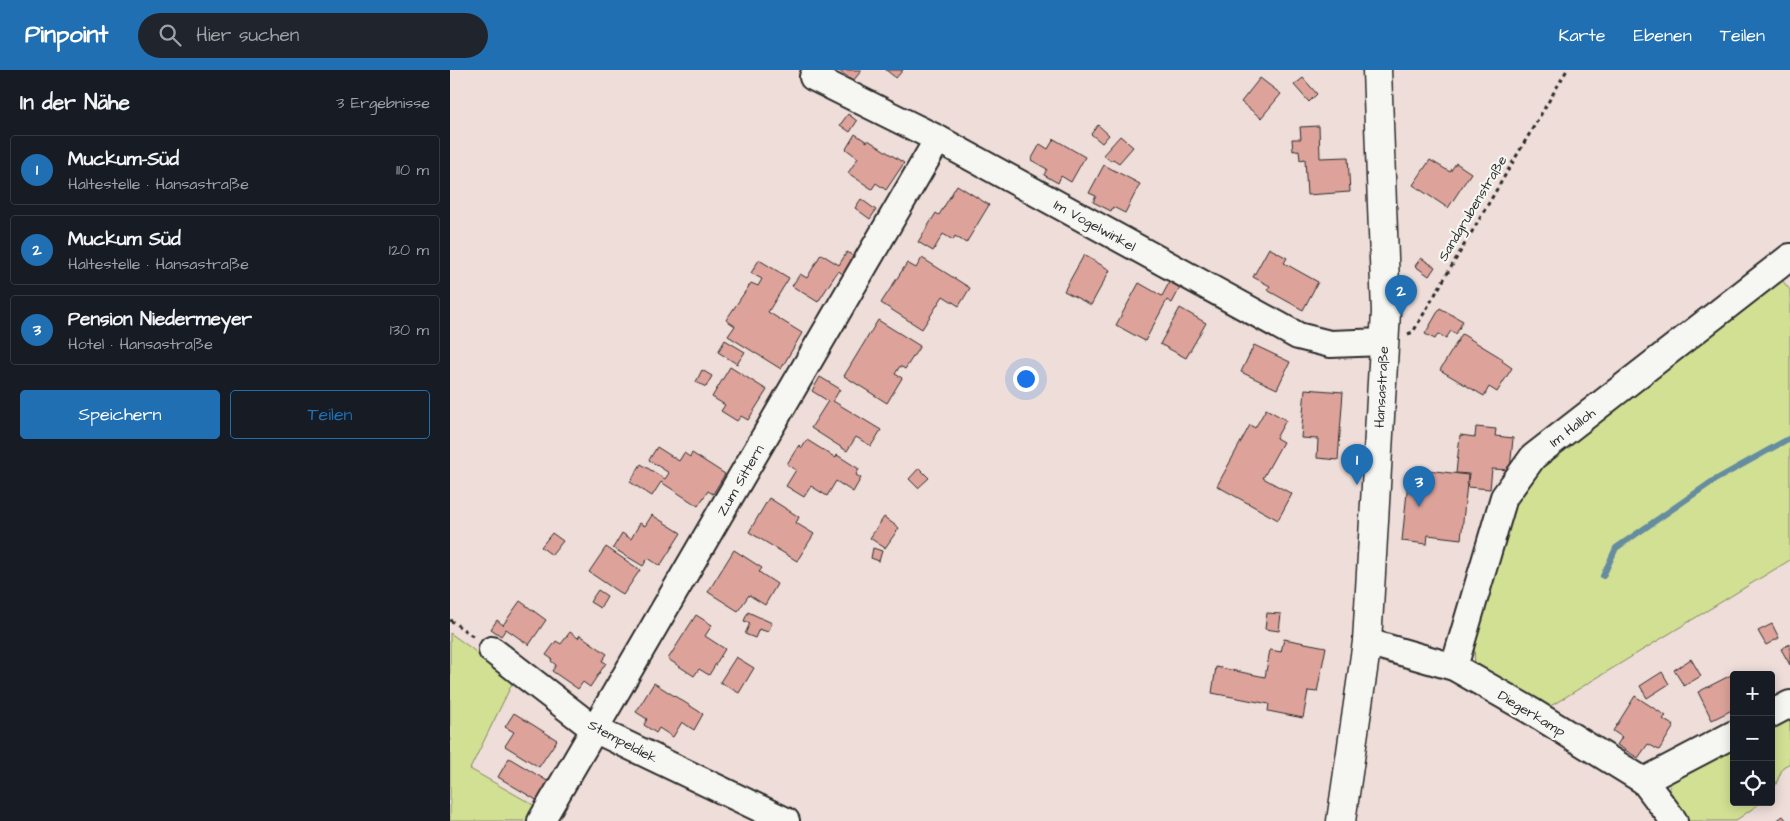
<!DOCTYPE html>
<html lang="de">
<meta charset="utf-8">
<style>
body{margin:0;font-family:"Architects Daughter",sans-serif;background:#20242c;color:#f1f3f6}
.controls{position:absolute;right:15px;bottom:15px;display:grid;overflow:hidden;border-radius:5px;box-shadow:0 2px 12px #0003}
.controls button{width:45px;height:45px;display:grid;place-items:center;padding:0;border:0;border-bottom:1px solid #363941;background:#171b24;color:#f1f3f6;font:25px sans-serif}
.you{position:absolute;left:575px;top:308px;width:18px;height:18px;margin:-12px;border:4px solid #fff;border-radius:50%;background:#1a73e8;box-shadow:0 0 0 8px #1a73e833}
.badge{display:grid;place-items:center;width:32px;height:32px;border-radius:50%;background:#1f6fb2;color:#fff;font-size:16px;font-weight:700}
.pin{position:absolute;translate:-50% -41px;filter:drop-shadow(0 1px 2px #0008)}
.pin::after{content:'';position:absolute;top:26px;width:18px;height:15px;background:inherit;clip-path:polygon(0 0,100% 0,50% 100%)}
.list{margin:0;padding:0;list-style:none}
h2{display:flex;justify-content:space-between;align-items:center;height:65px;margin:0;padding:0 20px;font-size:21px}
h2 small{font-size:16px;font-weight:400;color:#9ea1a6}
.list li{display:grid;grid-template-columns:32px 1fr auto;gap:15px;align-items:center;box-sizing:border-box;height:70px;margin:0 10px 10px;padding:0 10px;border:1px solid #363941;border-radius:5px}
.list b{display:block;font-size:19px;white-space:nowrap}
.list p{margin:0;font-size:16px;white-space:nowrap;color:#9ea1a6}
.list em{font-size:16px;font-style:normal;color:#9ea1a6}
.actions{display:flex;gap:10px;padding:15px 20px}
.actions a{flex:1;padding:11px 0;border:1px solid #1f6fb2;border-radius:5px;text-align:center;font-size:18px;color:#1f6fb2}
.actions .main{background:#1f6fb2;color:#fff}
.icon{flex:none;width:28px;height:28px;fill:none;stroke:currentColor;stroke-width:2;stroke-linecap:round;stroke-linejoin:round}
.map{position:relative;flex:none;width:1340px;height:751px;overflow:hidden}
header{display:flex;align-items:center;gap:30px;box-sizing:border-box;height:70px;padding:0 25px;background:#1f6fb2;color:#fff}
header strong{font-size:24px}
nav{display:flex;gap:28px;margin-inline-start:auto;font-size:18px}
.search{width:350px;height:45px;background:#20242c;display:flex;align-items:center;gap:12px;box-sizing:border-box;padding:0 18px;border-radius:28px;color:#9ea1a6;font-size:19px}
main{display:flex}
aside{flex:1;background:#171b24}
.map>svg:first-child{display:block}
.green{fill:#d2e094;stroke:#7e8660}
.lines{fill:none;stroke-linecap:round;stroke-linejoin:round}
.stream{stroke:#658c9f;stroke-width:6}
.building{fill:#dda39a;stroke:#2b2b2b}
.minor-casing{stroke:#2b2b2b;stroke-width:30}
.major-casing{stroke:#2b2b2b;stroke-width:31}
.path{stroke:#2b2b2b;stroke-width:3;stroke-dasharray:4 4;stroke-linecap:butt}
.minor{stroke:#f6f6f2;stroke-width:26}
.major{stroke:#f6f6f2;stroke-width:28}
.labels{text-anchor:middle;stroke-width:4.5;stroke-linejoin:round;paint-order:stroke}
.street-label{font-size:14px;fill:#2b2b2b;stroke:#f6f6f2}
</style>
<header>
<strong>Pinpoint</strong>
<div class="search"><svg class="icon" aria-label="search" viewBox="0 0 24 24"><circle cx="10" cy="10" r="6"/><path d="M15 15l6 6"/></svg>Hier suchen</div>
<nav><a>Karte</a><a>Ebenen</a><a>Teilen</a></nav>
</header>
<main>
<aside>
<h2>In der Nähe<small>3 Ergebnisse</small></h2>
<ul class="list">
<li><span class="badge">1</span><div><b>Muckum-Süd</b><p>Haltestelle · Hansastraße</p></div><em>110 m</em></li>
<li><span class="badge">2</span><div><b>Muckum Süd</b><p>Haltestelle · Hansastraße</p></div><em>120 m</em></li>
<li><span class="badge">3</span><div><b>Pension Niedermeyer</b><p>Hotel · Hansastraße</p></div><em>130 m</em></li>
</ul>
<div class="actions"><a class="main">Speichern</a><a>Teilen</a></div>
</aside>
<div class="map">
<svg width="1340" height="751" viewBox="0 0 1340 751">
<rect width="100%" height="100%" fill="#eeddd8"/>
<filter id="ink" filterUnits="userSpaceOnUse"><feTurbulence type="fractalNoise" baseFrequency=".02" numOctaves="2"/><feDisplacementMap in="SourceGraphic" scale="10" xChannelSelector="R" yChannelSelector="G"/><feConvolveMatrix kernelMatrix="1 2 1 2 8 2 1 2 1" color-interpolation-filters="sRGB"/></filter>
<g filter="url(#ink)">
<g class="green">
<polygon points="1332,210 1340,220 1340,490 1104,634 1093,640 1025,600 1024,567 1063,432 1096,393 1147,352"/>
<polygon points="0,563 21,578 63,612 20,699 87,737 79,751 0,751"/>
<polygon points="1336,645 1340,651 1340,693 1333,697 1321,726 1321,654"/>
<path d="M1284 675V732H1312L1285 751H1234C1224 736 1212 728 1223 710Z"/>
</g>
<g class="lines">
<polyline class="stream" points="1153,506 1166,478 1263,411 1340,368"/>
</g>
<g class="building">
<polygon points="388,0 412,0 403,11"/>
<polygon points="436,0 453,0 446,8"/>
<polygon points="810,8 831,24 811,48 791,32"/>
<polygon points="853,8 867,24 859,32 844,15"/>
<polygon points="398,44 407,51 400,62 390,55"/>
<polygon points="648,55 659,65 652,73 641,64"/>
<polygon points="869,56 870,88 898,87 900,122 857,125 855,89 850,90 849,80 843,81 842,69 851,69 850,57"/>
<polygon points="405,64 417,72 418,70 454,93 436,120 426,113 422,119 398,103 408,88 396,79"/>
<polygon points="670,66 683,77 669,93 663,89 661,91 653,85"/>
<polygon points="604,69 635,87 621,112 611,106 608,113 594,105 597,99 581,90 590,74 598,79"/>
<polygon points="980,90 1000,102 1006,93 1021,103 998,138 963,115"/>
<polygon points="654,95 690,114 675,143 663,137 661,141 643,132 646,126 639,123"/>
<polygon points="507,115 539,135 516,173 505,166 503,170 493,164 483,181 468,172 486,143 489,145"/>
<polygon points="411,129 426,140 420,149 405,138"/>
<polygon points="819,178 837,188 834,193 868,212 853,240 817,220 820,216 803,207"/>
<polygon points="397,182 413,192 402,209 388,201 368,232 342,216 350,204 357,208 371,184 389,195"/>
<polygon points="634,185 660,200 641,235 614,221"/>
<polygon points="472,188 520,218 509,236 493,226 472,259 431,233 457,193 466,198"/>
<polygon points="971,188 985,197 979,206 965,196"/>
<polygon points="309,190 339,208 318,242 352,263 331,299 278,266 285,256 276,250 301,213 308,216 312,209 301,203"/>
<polygon points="720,211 731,216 722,233 717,230 695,271 666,255 689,213 712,226"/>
<polygon points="730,238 756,253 736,288 710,274"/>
<polygon points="990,238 1013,251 1006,264 1001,261 996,268 988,264 985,269 975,264"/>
<polygon points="428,250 470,276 455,299 450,296 445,304 452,308 437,333 394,306"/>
<polygon points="1012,264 1053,289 1052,291 1062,298 1047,322 1039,317 1034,326 990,300"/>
<polygon points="275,270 295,282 287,294 268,282"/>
<polygon points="804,275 840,292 827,319 791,302"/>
<polygon points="280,297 317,320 298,350 291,346 287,351 271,341 275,335 262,327"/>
<polygon points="252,300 262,306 256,317 246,312"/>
<polygon points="370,307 390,319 383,331 431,360 421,376 406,367 397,381 361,358 378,331 362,321"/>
<polygon points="855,319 893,322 888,390 867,388 868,369 851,368"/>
<polygon points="816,339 836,350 826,368 833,372 813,408 842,424 828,450 767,416 800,355 805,358"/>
<polygon points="1026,357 1046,359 1045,366 1063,368 1060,400 1042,399 1040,419 1017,417 1019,404 1006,403 1010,365 1025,367"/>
<polygon points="357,370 386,388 387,385 409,399 406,405 411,408 403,422 386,411 377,426 361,416 354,427 336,416 346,400 337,394 349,375 352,378"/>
<polygon points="207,377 229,391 234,383 240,387 242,383 275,404 263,424 258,421 248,436 211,412 202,426 180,412 191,394 215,409 219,403 199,390"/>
<polygon points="469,398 479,408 468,418 459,409"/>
<polygon points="969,399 1018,405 1011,469 978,465 977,474 952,471 958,412 967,413"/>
<polygon points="319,428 349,447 346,453 364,464 347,491 299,462"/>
<polygon points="202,445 231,463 210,496 198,488 193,496 163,478 172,463 181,469 190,453 195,456"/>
<polygon points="434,447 449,458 435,478 420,468"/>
<polygon points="102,463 113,471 102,485 91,477"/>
<polygon points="156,477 190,500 173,525 139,502"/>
<polygon points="423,478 432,481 429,491 421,488"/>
<polygon points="284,480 312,498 309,502 327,514 315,535 299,525 288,541 258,522"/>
<polygon points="148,520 157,526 150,538 140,532"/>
<polygon points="70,531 96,550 79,575 56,559 51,566 41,559 47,550 53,555"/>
<polygon points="298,542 322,553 318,562 309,559 305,568 295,564 300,553 294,551"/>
<polygon points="817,543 831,544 829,561 815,559"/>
<polygon points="246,545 262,555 255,566 275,579 259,605 249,599 244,606 218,589"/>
<polygon points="1322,554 1329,568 1316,575 1308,561"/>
<polygon points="120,562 128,568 130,565 157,584 152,591 156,593 140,617 133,612 128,619 102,601 106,595 101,591 102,589 96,585 106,571 111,574"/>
<polygon points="834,569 876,577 867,622 858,621 853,648 818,641 819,634 762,623 766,597 815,607 820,580 831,582"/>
<polygon points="1340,574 1340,595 1331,579"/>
<polygon points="286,587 304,598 289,623 270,612"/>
<polygon points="1241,589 1251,606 1234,616 1224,600"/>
<polygon points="1212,602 1219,614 1197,628 1190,616"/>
<polygon points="1287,602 1289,605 1284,605 1284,639 1262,650 1248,622"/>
<polygon points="204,613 253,644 244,660 232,652 223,667 209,658 206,663 194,655 197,649 186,642"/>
<polygon points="1185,626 1216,646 1213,649 1224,656 1209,680 1198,674 1188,688 1167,675 1172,667 1163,661"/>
<polygon points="64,643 107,670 89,697 55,676 64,662 55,657"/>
<polygon points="59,688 99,712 88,731 48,707"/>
<polygon points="1333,746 1337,751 1326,751"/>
</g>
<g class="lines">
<g class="minor-casing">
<g id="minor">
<polyline points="363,7 488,69 848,266 880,274 934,272"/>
<polyline points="917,572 1004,597 1081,641 1194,711 1224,751"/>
<polyline points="42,580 144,659 336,751"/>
<polyline points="1004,597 1054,427 1083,387 1340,187"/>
<polyline points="1321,644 1340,634"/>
<polyline points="1194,711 1284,664"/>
<polyline points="91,751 488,69"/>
</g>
</g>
<g class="major-casing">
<polyline id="major" points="891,751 917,572 936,242 927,0"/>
</g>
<g class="path">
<polyline points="958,264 963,262 1117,0"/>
<polyline points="0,550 24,567"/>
</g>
<use href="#minor" class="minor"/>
<use href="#major" class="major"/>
</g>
</g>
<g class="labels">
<g class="street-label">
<text transform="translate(1022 138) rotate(-59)" y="5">Sandgrubenstraße</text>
<text transform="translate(645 155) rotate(29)" y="5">Im Vogelwinkel</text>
<text transform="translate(931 317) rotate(-87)" y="5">Hansastraße</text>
<text transform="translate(1122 357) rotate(-38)" y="5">Im Halloh</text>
<text transform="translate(290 410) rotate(-60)" y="5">Zum Sittern</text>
<text transform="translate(1082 643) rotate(31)" y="5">Diegerkamp</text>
<text transform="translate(173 671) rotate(28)" y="5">Stempeldiek</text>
</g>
</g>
</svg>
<div class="controls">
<button>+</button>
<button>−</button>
<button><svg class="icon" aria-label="locate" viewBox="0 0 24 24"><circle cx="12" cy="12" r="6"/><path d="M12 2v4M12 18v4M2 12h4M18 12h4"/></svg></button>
</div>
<div class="you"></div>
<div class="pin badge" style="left:907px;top:415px">1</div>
<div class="pin badge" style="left:951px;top:246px">2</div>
<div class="pin badge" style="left:969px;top:437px">3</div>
</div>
</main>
